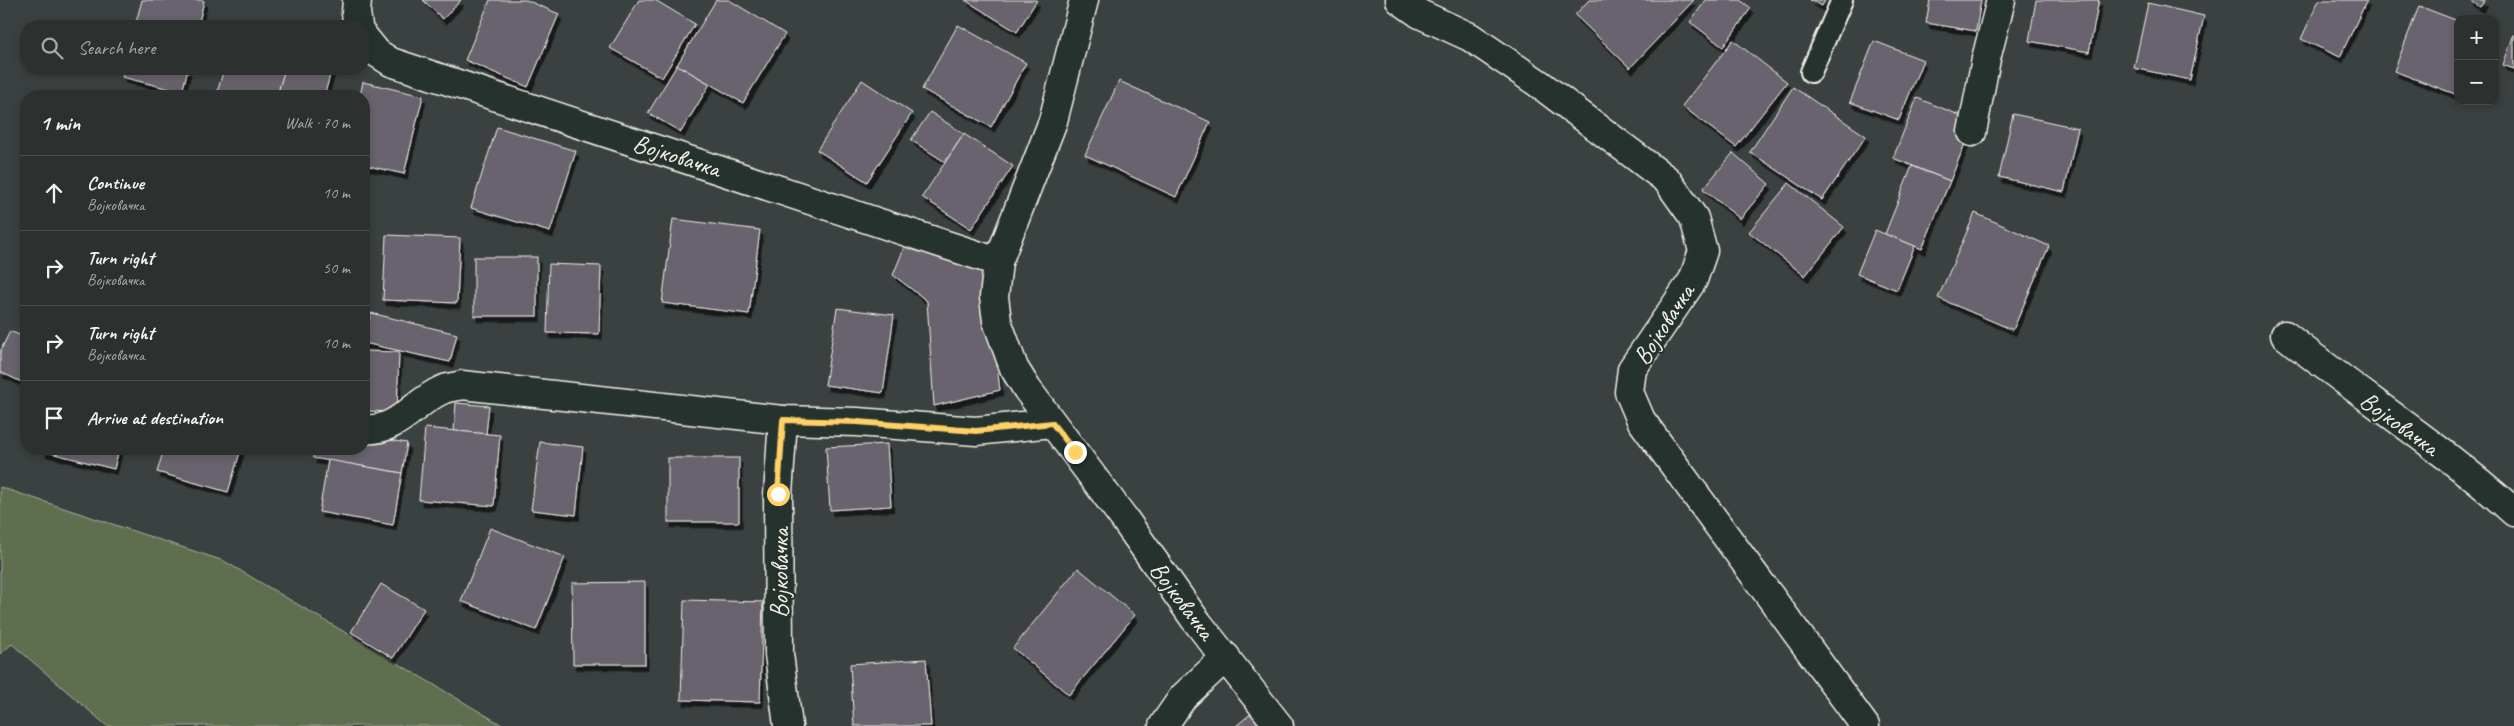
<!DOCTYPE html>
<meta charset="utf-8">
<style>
body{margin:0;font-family:Caveat,sans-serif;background:#343938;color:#f1f3f6}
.controls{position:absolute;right:15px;top:15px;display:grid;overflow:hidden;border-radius:10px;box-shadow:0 2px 8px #0003}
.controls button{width:45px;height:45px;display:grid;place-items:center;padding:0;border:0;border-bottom:1px solid #484c4c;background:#2c3130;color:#f1f3f6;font:25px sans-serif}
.stop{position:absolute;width:15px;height:15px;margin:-11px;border:4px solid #ffd166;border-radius:50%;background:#fff}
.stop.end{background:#ffd166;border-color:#fff;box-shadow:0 1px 5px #0008}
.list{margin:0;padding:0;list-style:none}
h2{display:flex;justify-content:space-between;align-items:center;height:65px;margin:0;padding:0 20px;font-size:21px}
h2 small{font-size:16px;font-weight:400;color:#a6a9ab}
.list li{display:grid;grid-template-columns:32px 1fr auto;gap:15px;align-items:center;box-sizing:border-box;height:75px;padding:0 20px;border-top:1px solid #484c4c}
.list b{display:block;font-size:19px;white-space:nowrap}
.list p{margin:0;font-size:16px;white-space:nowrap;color:#a6a9ab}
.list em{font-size:16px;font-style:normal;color:#a6a9ab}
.icon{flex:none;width:28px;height:28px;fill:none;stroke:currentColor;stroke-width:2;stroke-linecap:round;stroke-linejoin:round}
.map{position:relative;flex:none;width:2514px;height:726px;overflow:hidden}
.search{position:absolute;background:#2c3130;box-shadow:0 2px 8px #0003;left:20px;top:20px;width:350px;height:55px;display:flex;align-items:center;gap:12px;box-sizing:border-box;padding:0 18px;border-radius:20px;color:#a6a9ab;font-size:19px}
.panel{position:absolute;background:#2c3130;box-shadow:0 2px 8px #0003;left:20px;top:90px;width:350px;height:365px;border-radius:20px}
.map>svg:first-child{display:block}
.green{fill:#5e6e50;stroke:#a9b09c}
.building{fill:#67636e;stroke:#f4f1e8;filter:url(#shadow)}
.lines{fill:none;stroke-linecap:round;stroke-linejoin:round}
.service-casing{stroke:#f4f1e8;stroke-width:24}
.minor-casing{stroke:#f4f1e8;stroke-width:31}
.service{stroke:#26332d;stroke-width:20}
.minor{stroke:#26332d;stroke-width:28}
.route{stroke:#ffd166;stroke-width:6}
.labels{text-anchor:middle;stroke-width:4;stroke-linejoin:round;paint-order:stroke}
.street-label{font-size:25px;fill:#f4f1e8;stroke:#26332d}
</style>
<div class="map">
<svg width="2514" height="726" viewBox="0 0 2514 726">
<defs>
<filter id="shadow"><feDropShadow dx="3" dy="5.5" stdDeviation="0" flood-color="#0009"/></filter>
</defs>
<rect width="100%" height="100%" fill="#3a4140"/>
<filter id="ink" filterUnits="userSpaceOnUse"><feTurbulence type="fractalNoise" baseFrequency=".02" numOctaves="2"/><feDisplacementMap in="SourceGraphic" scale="10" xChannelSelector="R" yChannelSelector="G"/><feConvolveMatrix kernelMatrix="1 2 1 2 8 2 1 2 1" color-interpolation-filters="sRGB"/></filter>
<g filter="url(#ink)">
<polygon class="green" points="0,487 224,561 504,726 107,726 12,644 0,654"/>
<g class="building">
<polygon points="142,0 202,0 204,1 198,26 135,26"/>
<polygon points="423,0 461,0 443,19"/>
<polygon points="490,0 526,0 559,14 528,87 465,60"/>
<polygon points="639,0 655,0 695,24 662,78 610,48"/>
<polygon points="716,0 729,0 785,34 743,103 677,65"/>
<polygon points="965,0 1037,0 1017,32"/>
<polygon points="1589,0 1694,0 1630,68 1575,15"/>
<polygon points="1706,0 1740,0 1751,8 1723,47 1690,22"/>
<polygon points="1810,0 1825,0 1822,6"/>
<polygon points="1930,0 1981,0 1976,31 1926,23"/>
<polygon points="2036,0 2099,0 2089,52 2029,41"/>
<polygon points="2319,0 2367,0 2340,57 2301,39"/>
<polygon points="2470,0 2485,0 2480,7"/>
<polygon points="2148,3 2204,16 2190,80 2134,68"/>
<polygon points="2419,6 2458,21 2458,88 2455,94 2394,71"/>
<polygon points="237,22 251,26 236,26"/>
<polygon points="958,25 1026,63 991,127 922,89"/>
<polygon points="2514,34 2514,69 2503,65"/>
<polygon points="1733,40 1787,82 1736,147 1682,106"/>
<polygon points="1874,41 1923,60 1899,120 1850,102"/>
<polygon points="677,65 710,84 681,132 648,113"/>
<polygon points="125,69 188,69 182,92 122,77"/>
<polygon points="224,69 285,69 277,96 216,96"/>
<polygon points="285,69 332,69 324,96 277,96"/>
<polygon points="862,80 912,113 867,182 817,150"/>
<polygon points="1119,81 1210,122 1176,197 1085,155"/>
<polygon points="363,82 423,96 404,174 364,165 364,96 360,96"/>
<polygon points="1793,87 1866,136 1822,200 1750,152"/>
<polygon points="1917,98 1974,121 1950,181 1893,158"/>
<polygon points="930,112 964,134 945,162 911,140"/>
<polygon points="2013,114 2078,128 2064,192 1999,177"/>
<polygon points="497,127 576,151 550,232 471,208"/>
<polygon points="964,134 1013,166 971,229 922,197"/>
<polygon points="1733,153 1769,184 1740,219 1703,189"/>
<polygon points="1912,166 1950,181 1922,249 1885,234"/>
<polygon points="1789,183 1844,227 1805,276 1749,232"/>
<polygon points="1975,213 2049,246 2013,330 1938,298"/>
<polygon points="673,219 760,230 749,314 662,303"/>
<polygon points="1875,230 1915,246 1897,290 1857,274"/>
<polygon points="386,235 460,238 457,303 383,300"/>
<polygon points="909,236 984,263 1000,390 934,406 927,301 893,275"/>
<rect x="474" y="257" width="63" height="59"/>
<polygon points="549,264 601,266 599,334 547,333"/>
<polygon points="837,308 894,315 883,393 825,385"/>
<polygon points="371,313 457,334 450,362 364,343"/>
<polygon points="10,331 26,338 26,384 0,372 0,352"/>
<polygon points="364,351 399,352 397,412 364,411"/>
<polygon points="456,403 489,406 486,434 454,431"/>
<polygon points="425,428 500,435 494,506 419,500"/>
<polygon points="364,436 407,443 402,473 313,458 315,449 364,449"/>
<polygon points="540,442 583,447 576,515 531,510"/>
<polygon points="887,444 891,506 830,510 826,447"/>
<polygon points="43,449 119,449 114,469 43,451"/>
<polygon points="164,449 241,449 228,492 157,472"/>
<rect x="668" y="458" width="71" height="64"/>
<polygon points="328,460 402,473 393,525 319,512"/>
<polygon points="490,528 565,557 536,630 461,601"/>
<polygon points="1078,568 1135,615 1069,695 1013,648"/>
<polygon points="645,582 645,664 573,664 572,583"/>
<polygon points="381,584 424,609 393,658 351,632"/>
<polygon points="684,600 763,602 760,702 681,700"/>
<polygon points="926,659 931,726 854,726 850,664"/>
<polygon points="1254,711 1267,726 1236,726"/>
</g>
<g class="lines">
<g class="service-casing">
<polyline id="service" points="1811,72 1842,0"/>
</g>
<g class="minor-casing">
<g id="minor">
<polyline points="357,0 356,13 358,26"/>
<polyline points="1084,0 1053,121 998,262 994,297 997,321 1014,368 1027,389 1123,517 1194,618 1279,726"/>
<polyline points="1400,0 1420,14 1470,37 1538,83 1667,180 1694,218 1703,251 1693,280 1632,369 1629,392 1641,420 1865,726"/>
<polyline points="364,37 377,53 391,62 998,262"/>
<polyline points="1972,132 1986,59 2001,0"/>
<path d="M2285 335C2360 395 2442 447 2514 512"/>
<polyline points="783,420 778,494 779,654 788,726"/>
<path d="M364 429C397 433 415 401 442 390 448 387 456 387 462 385L783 420 857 422 976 431 1052 423"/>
<polyline points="1163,726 1183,697 1226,657"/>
</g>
</g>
<use href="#service" class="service"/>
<use href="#minor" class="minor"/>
</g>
</g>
<g class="lines" filter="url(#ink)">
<polyline class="route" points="778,494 783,420 857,422 976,431 1052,423 1075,452"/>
</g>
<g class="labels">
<g class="street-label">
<text transform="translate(677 155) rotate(18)" y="9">Војковачка</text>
<text transform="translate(1663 324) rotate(-57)" y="9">Војковачка</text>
<text transform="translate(2400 423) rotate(36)" y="9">Војковачка</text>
<text transform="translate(779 573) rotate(-90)" y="9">Војковачка</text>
<text transform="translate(1183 600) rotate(53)" y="9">Војковачка</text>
</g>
</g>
</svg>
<div class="controls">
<button>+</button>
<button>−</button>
</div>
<div class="stop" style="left:778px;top:494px"></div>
<div class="stop end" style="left:1075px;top:452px"></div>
<div class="search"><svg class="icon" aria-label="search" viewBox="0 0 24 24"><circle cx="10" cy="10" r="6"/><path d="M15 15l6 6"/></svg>Search here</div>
<section class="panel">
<h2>1 min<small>Walk · 70 m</small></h2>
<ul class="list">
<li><svg class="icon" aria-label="ahead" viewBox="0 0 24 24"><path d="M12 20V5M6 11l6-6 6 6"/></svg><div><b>Continue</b><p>Војковачка</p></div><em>10 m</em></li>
<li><svg class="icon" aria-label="right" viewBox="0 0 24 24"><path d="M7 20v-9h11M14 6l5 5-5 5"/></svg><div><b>Turn right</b><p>Војковачка</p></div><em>50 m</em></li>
<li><svg class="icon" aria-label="right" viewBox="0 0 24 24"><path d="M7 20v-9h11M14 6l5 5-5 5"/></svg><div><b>Turn right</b><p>Војковачка</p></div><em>10 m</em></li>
<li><svg class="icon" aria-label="arrive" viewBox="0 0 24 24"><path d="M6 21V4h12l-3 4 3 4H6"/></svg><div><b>Arrive at destination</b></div></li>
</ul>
</section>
</div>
